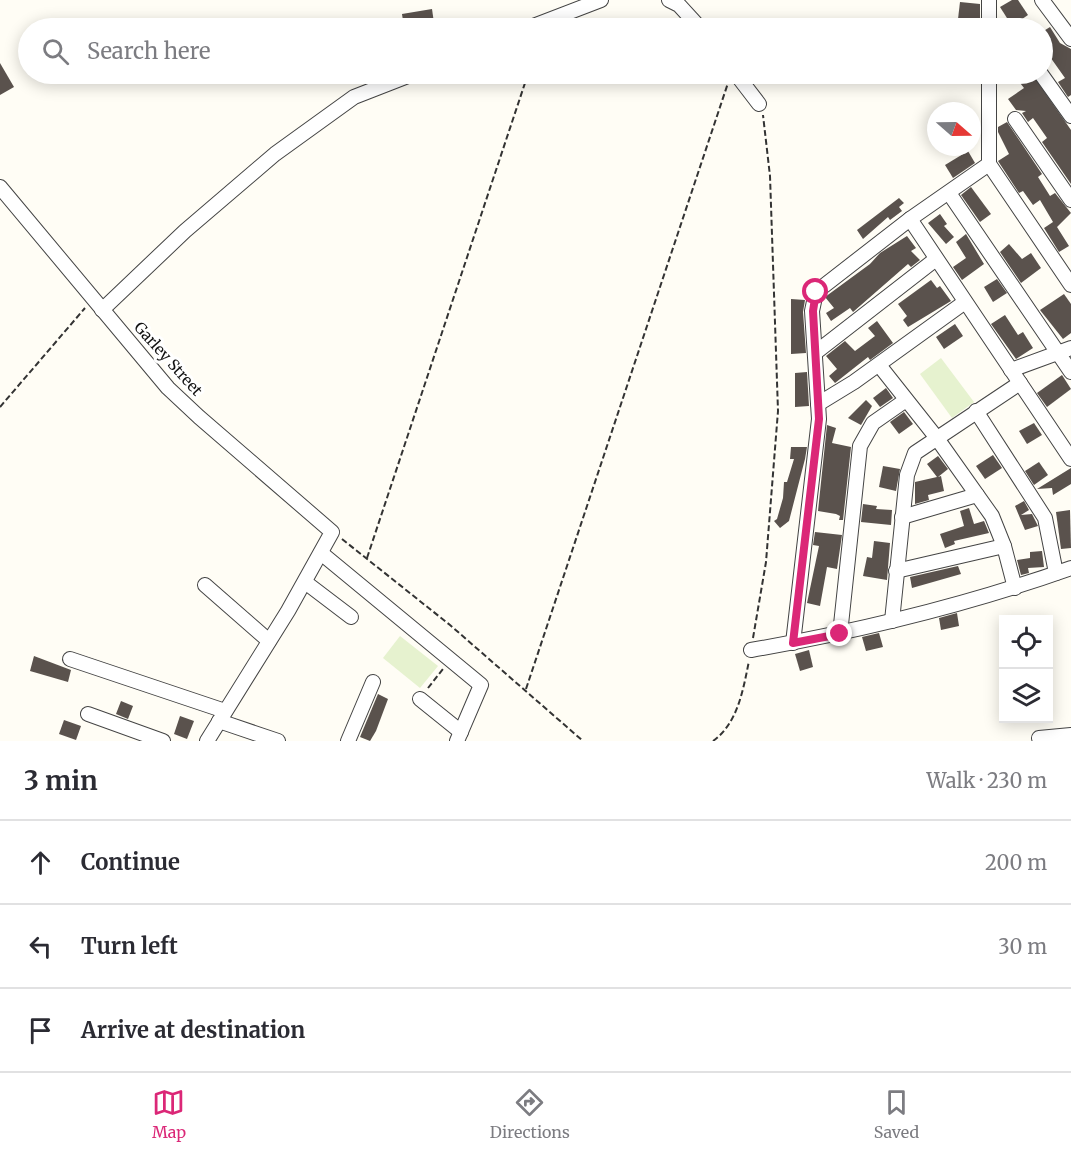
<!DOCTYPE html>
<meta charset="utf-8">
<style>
body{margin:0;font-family:Merriweather,serif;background:#f7f7f7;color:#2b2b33}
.controls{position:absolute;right:18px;bottom:18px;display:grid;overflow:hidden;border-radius:0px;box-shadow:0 3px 15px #0003}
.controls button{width:54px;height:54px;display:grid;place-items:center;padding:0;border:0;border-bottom:2px solid #e1e1e2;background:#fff;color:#2b2b33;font:30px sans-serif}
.compass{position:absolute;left:927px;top:102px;width:54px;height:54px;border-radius:50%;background:#fff;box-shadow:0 3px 15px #0003;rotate:110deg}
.stop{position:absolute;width:18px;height:18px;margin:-14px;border:4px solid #db2777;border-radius:50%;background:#fff}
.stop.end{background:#db2777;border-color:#fff;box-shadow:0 2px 6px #0008}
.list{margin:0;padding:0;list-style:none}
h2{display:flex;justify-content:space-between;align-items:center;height:78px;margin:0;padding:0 24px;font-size:26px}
h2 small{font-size:20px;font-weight:400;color:#7c7c81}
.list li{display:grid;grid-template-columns:39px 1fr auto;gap:18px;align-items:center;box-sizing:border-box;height:84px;padding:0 24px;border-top:2px solid #e1e1e2}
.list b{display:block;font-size:22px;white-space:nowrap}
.list em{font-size:20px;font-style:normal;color:#7c7c81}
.icon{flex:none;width:33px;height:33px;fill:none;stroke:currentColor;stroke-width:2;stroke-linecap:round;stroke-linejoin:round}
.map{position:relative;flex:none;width:1071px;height:741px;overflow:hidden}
.search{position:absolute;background:#fff;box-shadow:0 3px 15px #0003;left:18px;right:18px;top:18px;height:66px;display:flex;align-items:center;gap:15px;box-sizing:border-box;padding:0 21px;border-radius:33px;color:#7c7c81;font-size:22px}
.sheet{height:330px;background:#fff}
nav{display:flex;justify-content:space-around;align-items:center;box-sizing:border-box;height:84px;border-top:2px solid #e1e1e2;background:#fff;font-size:16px;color:#7c7c81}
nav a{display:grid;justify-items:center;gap:3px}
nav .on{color:#db2777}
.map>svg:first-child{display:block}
.pitch{fill:#e6f2cf}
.building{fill:#5a524d}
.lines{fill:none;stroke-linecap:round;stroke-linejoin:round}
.minor-casing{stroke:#444;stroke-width:16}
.path{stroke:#333;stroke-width:2;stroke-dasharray:6 3;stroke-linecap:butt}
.minor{stroke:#fff;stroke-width:14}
.route{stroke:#db2777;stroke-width:8}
.labels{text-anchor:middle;stroke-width:6;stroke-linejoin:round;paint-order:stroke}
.street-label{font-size:15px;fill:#111;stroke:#fff}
</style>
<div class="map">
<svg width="1071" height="741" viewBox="0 0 1071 741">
<rect width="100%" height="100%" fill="#fffdf5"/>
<g class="pitch">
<polygon points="941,358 974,402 952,418 920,374"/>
<polygon points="400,636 438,666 420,688 383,658"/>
</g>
<g class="building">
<polygon points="1012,0 1018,0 1028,15 1012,26 1000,7"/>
<polygon points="960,2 980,4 980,20 958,19"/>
<polygon points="432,9 434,23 404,27 402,14"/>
<polygon points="1050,27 1060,43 1071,49 1071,95 1068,97 1058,82 1065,78 1048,54 1042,58 1042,32"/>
<polygon points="0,63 14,87 0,95"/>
<polygon points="1013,74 1032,74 1071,130 1071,184 1042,142 1047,138 1033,118 1028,122 1022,113 1026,111 1016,110 1008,99 1024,88"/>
<polygon points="1007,122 1042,174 1038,177 1050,196 1055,193 1071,213 1057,227 1069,246 1059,252 1044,228 1053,222 1040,200 1033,205 1023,191 1019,193 998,161 1009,154 998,132 998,127"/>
<polygon points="968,151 975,163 953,178 945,165"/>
<polygon points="971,187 991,214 980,222 961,195"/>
<polygon points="899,198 904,203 899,207 902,211 890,220 888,217 863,239 857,230"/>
<polygon points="940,214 947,224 944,226 954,237 946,244 928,223"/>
<polygon points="966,234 984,264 962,280 953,267 966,258 956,242"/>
<polygon points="907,236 916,248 911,251 920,260 911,267 908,264 853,312 850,308 831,321 826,313 834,308 825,297 870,264 880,253"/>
<polygon points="1009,244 1022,259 1031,253 1041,268 1021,283 1000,252"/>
<polygon points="997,279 1007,293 993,302 984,287"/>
<polygon points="931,280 937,288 940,286 951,301 908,327 903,320 907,316 898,304"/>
<polygon points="1064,294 1071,304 1071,333 1063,339 1040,310"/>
<polygon points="791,299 805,300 803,312 806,353 791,354"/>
<polygon points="1005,315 1018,335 1023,332 1033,348 1016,359 991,324"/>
<polygon points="877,321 893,343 870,360 868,357 835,383 829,376 837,369 826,356 845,341 855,351 875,336 868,328"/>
<polygon points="955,324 963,336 944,349 936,337"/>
<polygon points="807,372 809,406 795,407 795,373"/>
<polygon points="1062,375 1071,389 1047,407 1037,393"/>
<polygon points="886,388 893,398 880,407 873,398"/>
<polygon points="866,400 872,406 861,425 848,418"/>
<polygon points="904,412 913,424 899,434 890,422"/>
<polygon points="1034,423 1042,435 1027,444 1019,431"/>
<polygon points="827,425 836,428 832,443 851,447 843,520 839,520 840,516 836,514 818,511"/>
<polygon points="791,447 807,447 805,459 789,521 780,528 774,521 777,519 783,498 784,482 787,482 794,459 790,459"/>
<polygon points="993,455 1002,468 985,479 976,466"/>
<polygon points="938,456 948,469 938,477 941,476 944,491 928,495 929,500 915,504 915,482 937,477 927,464"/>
<polygon points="1039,462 1048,475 1034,485 1025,471"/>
<polygon points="883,466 900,469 896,491 879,487"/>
<polygon points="1071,468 1071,484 1053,495 1052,488 1037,489"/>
<polygon points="1024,501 1029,510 1021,515 1032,514 1038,526 1025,530 1015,506"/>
<polygon points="863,504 877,506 876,509 892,510 891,525 861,522"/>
<polygon points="969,508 974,524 984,521 989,533 954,541 955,544 945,548 940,534 964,526 960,511"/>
<polygon points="1070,510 1071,548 1061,549 1056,512"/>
<polygon points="815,532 842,535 837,569 827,567 820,606 807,603 819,546 813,545"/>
<polygon points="874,541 890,543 887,580 863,576 867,557 872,558"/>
<polygon points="1042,551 1044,567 1028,568 1029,573 1021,575 1017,560 1030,558 1030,552"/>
<polygon points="958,566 961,574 912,588 910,577"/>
<polygon points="957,613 959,626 941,630 939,618"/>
<polygon points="879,633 883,647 866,651 862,637"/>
<polygon points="809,650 813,667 800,671 795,654"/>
<polygon points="34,656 71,670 68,682 30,671"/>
<polygon points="378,694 388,699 376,731 370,741 360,737"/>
<polygon points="121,701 133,706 128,719 116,714"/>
<polygon points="180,716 194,721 187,739 174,734"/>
<polygon points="64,720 81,726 76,740 59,734"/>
</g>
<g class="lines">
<g class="minor-casing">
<g id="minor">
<polyline points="669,0 679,5 700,28"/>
<polyline points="1042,0 1071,39"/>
<polyline points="528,28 601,0"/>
<polyline points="989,28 989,0"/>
<polyline points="736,74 759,104"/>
<polyline points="989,74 989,164 1071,285"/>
<polyline points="1041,74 1071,116"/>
<polyline points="1015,119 1071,200"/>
<polyline points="0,187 168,388 199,417 332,532 288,611 207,741"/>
<polyline points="949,193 1071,372"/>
<polyline points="910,219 1071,459"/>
<polyline points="102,310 185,231 275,154 354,97 413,74"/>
<polyline points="815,353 936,259"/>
<polyline points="879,365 936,437 992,516 1004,546 1015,588"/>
<polyline points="1011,370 1071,348"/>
<polyline points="818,404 854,382 965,302"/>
<polyline points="976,411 1045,518 1056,573"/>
<polyline points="902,517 977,495"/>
<polyline points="321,553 481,685 457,741"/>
<polyline points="896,571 1004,546"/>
<polyline points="305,582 351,617"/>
<polyline points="205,585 269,641"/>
<polyline points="892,621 907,475 915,453 1020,383"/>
<polyline points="840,634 860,446 873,423 906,400"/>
<polyline points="793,643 819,419 812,311 816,292 910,219 989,164"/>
<path d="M751 650C859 631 967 605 1071 568"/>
<polyline points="70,659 225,711"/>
<polyline points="420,699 461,732"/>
<polyline points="88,714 163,741"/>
<polyline points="219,721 278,741"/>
<polyline points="1039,738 1071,735"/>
<polyline points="348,741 373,682"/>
</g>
</g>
<g class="path">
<polyline points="0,407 85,308"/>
<polyline points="342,539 450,625 583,741"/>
<polyline points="367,558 528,74"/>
<polyline points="753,638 766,562 778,411 770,176 763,115"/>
<polyline points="428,688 443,669"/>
<polyline points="526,689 728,83"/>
<path d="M713 741C738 723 743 690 749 661"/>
</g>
<use href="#minor" class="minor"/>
</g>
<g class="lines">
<polyline class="route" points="816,292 813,311 819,419 793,643 840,634"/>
</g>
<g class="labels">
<g class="street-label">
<text transform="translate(168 359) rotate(48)" y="5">Garley Street</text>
</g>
</g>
</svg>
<div class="controls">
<button><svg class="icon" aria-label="locate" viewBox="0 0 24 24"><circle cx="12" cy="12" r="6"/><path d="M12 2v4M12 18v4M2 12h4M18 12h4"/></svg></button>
<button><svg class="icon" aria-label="layers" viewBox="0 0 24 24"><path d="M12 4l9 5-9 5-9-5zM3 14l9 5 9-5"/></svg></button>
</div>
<svg class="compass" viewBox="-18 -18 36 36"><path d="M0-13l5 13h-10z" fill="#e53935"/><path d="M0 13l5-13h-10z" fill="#7c7c81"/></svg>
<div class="stop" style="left:816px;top:292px"></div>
<div class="stop end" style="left:840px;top:634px"></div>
<div class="search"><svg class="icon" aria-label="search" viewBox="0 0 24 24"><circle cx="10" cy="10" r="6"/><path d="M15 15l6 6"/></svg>Search here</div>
</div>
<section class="sheet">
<h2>3 min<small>Walk · 230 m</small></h2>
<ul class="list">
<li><svg class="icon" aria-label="ahead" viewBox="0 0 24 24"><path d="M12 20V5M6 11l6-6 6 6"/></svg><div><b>Continue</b></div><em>200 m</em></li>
<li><svg class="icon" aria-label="left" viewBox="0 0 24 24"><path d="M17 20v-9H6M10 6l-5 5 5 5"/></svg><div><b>Turn left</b></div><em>30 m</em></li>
<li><svg class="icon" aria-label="arrive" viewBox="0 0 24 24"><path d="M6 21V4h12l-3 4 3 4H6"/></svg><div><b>Arrive at destination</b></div></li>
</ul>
</section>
<nav>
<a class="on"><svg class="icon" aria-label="map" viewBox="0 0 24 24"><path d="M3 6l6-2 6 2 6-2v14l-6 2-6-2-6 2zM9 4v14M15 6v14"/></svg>Map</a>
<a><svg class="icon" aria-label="directions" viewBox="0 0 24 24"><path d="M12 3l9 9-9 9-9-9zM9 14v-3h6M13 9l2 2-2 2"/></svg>Directions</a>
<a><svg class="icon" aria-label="saved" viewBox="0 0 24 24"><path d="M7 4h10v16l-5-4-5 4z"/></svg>Saved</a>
</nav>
